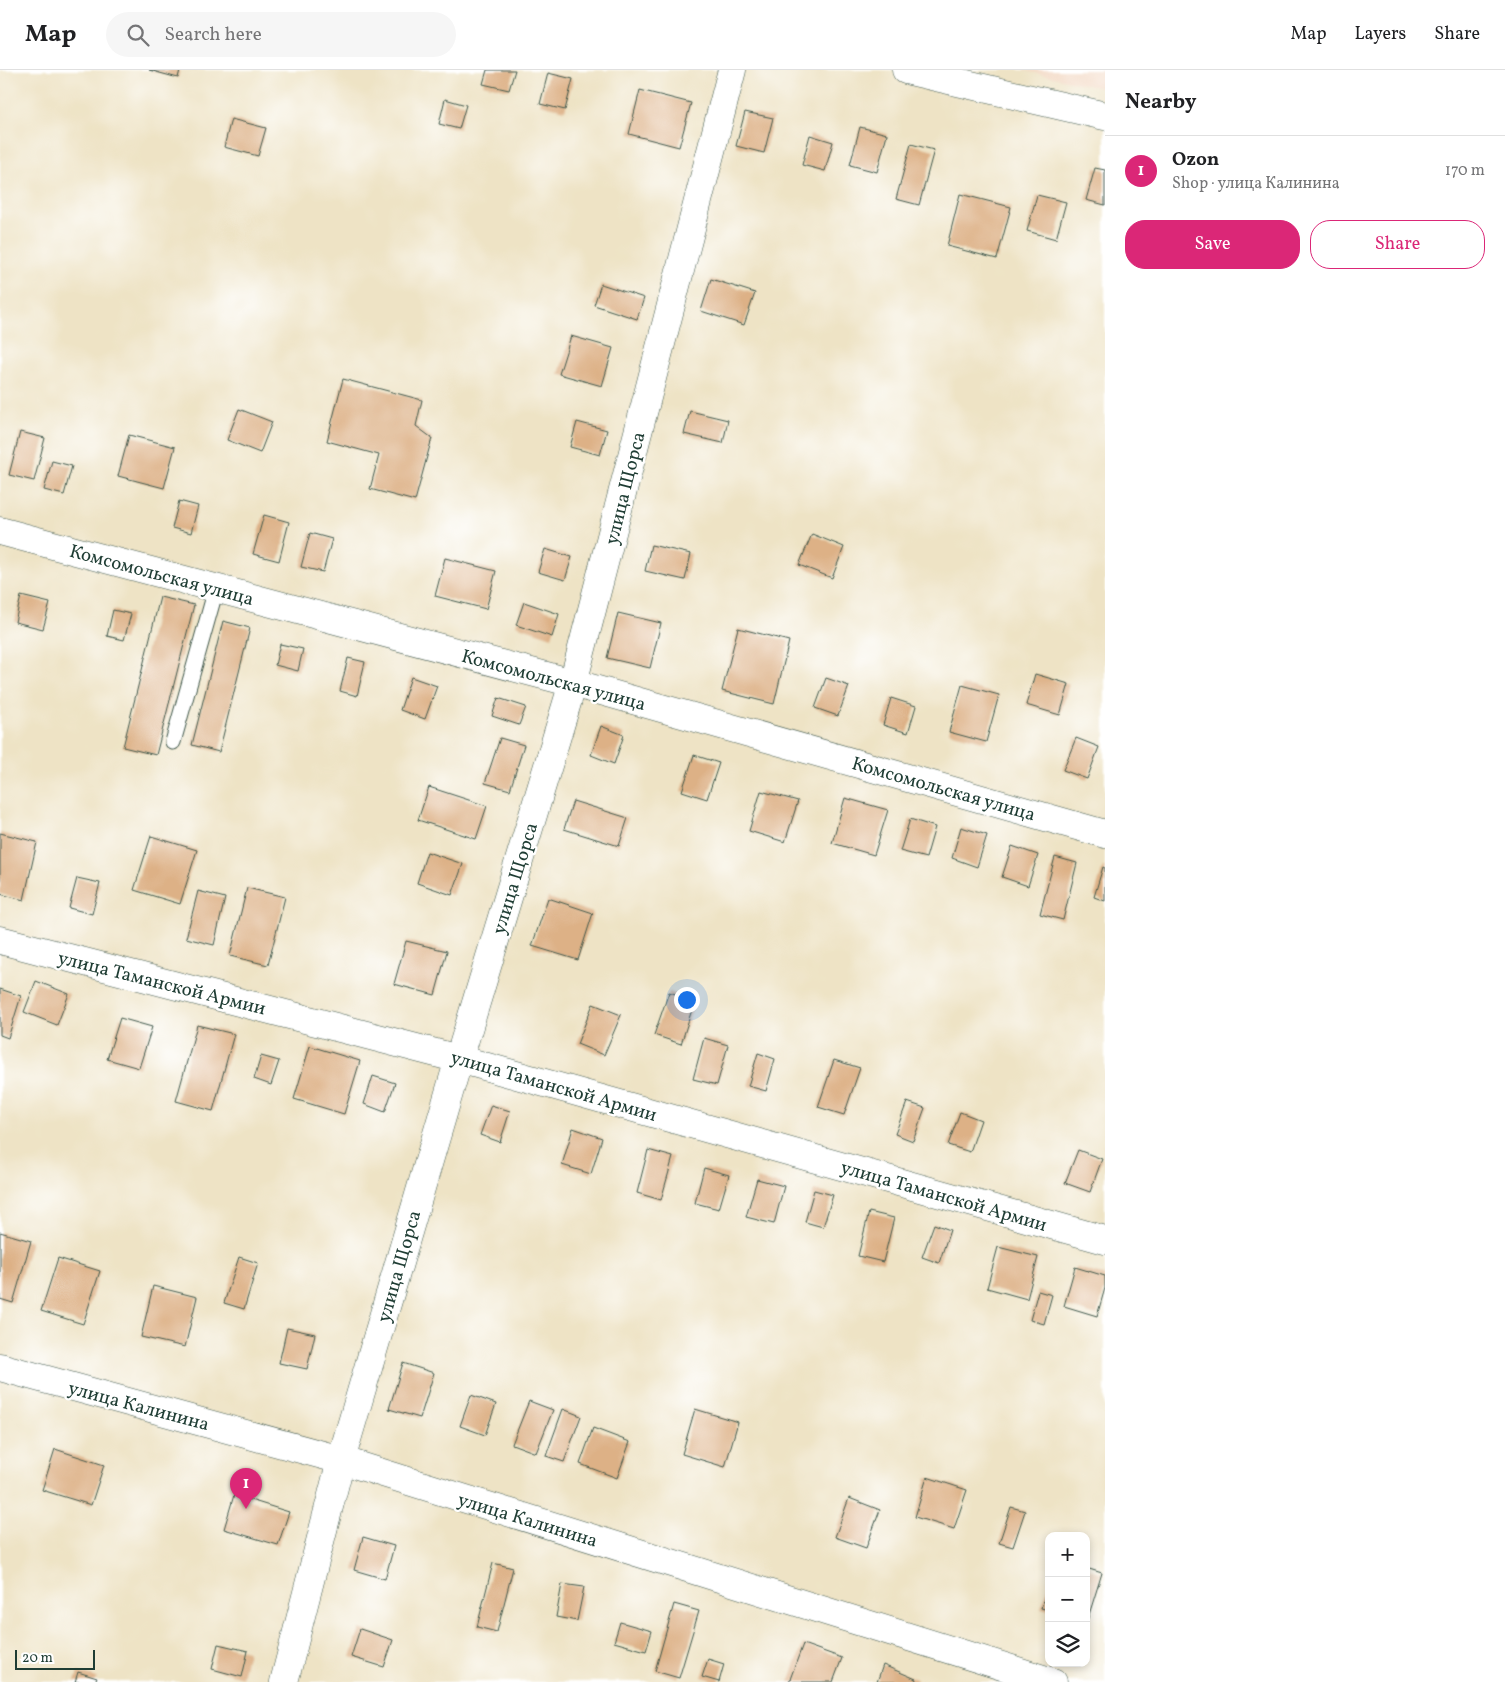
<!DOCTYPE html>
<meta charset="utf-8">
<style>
body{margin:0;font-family:Vollkorn,serif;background:#f6f6f6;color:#202124}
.controls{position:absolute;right:15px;bottom:15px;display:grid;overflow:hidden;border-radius:10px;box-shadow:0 2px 8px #0003}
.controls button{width:45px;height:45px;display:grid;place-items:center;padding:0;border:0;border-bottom:1px solid #e0e0e0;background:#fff;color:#202124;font:25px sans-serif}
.scale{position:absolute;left:15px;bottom:12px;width:80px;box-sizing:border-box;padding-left:5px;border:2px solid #1f3d34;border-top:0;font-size:14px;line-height:18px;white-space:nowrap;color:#1f3d34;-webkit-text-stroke:4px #fff;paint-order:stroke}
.you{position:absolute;left:686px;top:929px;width:18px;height:18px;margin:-12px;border:4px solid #fff;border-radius:50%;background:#1a73e8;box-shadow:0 0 0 8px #1a73e833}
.badge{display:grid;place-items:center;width:32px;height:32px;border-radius:50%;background:#db2777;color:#fff;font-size:16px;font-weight:700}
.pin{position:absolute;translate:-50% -41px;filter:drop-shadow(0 1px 2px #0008)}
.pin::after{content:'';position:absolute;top:26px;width:18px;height:15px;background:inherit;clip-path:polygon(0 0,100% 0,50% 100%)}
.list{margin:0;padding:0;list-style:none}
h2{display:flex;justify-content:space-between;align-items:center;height:65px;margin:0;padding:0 20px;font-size:21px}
h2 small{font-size:16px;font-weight:400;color:#757577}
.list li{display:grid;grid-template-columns:32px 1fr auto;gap:15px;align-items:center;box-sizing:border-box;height:70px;padding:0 20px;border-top:1px solid #e0e0e0}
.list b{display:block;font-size:19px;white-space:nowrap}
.list p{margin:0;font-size:16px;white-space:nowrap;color:#757577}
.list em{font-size:16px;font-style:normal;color:#757577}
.actions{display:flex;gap:10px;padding:15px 20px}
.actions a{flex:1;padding:11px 0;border:1px solid #db2777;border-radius:20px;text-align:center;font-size:18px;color:#db2777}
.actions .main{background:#db2777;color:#fff}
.icon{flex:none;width:28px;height:28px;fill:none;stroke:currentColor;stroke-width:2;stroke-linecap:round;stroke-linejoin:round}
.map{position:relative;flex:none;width:1105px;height:1612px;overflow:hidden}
header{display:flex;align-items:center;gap:30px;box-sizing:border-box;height:70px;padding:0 25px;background:#fff;border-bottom:1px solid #e0e0e0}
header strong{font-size:24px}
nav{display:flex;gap:28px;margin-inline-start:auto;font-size:18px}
.search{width:350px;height:45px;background:#f6f6f6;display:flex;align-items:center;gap:12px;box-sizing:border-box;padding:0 18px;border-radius:28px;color:#757577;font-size:19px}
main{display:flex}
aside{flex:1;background:#fff}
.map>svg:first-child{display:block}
.built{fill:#f2d5be}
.building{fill:#ddb186}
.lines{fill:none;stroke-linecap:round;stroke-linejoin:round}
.service-casing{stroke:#3e564a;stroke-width:17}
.minor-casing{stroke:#3e564a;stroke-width:29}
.tertiary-casing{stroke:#3e564a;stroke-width:29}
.service{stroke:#fff;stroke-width:15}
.minor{stroke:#fff;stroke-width:28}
.tertiary{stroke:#fff;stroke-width:28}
.labels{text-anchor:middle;stroke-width:4.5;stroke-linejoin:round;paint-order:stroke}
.street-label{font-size:19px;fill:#1f3d34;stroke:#fff}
</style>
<header>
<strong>Map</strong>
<div class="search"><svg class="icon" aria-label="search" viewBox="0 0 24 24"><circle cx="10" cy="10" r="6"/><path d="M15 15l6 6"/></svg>Search here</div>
<nav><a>Map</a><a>Layers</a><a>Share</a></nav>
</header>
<main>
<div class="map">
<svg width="1105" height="1612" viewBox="0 0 1105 1612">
<rect width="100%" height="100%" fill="#fff"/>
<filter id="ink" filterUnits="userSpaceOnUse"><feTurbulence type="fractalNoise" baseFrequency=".02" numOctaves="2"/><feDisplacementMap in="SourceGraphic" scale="10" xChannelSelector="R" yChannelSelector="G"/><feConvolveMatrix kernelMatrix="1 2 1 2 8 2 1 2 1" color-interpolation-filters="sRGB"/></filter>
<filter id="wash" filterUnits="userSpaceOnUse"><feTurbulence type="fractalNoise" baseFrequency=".0096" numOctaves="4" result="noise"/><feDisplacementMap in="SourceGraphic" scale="20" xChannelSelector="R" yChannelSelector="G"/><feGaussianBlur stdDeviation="1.12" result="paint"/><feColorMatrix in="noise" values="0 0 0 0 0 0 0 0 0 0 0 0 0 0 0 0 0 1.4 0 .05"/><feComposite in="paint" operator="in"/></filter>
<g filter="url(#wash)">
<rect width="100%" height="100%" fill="#eee3c5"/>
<polygon class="built" points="1022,0 1105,0 1105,19"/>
<g id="blocks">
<g class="building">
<polygon points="149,0 180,0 178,8"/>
<polygon points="487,0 515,0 509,20 483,14"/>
<polygon points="548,3 573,9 565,40 540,34"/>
<polygon points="640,20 691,33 679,77 629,64"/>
<polygon points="445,29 466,35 459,59 439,54"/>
<polygon points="745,42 773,48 764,83 736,76"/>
<polygon points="231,49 266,58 258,86 224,77"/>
<polygon points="860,57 887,64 877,102 850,95"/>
<polygon points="810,65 833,72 825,101 802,95"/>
<polygon points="911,74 934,80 919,135 896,129"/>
<polygon points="1095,98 1105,100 1105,135 1086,130"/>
<polygon points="960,124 1011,137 997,189 947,176"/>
<polygon points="1037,125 1066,132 1056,169 1027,161"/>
<polygon points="711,209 755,223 744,255 701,241"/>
<polygon points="601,214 644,228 637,249 594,235"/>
<polygon points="571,266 613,278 602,316 559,304"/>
<polygon points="343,309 422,330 416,356 432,368 415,431 370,419 379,385 327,371"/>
<polygon points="239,339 272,352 260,383 227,370"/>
<polygon points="690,341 728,350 723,373 684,364"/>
<polygon points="577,352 607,360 600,385 570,377"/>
<polygon points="20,362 45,368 34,411 9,405"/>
<polygon points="129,365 175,377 164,418 118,406"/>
<polygon points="52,391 72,396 64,425 44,420"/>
<polygon points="179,431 198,436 191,463 172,458"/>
<polygon points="264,445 289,452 279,491 253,484"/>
<polygon points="310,463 332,469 323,502 301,497"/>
<polygon points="812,464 844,477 832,508 799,495"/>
<polygon points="651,475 691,484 685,510 645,501"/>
<polygon points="545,479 572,487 565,510 538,502"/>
<polygon points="445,488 496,501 486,539 435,526"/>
<polygon points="21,526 50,533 43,559 15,552"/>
<polygon points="160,527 194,535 156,685 123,677"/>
<polygon points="524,532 559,544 552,567 516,555"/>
<polygon points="113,540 131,544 124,570 107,566"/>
<polygon points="618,543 661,553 650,598 607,588"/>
<polygon points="223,551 250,558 219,682 192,675"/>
<polygon points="738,558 789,571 774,634 722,621"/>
<polygon points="280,574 303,579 298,601 275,595"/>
<polygon points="348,588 365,592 357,626 340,621"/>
<polygon points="1035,604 1069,614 1060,645 1026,635"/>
<polygon points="411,607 437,616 425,649 400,640"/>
<polygon points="826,608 849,616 838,646 815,638"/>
<polygon points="962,615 999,625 986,672 949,662"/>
<polygon points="498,628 526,637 519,655 492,646"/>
<polygon points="891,628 916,636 908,663 883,655"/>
<polygon points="601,656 624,665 614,694 591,685"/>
<polygon points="500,668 524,675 510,720 485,713"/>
<polygon points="1076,668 1099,677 1087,709 1063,700"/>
<polygon points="694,685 719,693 707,729 682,721"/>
<polygon points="429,717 487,736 476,769 418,750"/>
<polygon points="761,721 798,731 785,772 749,761"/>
<polygon points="845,728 888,740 874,785 832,773"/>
<polygon points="573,731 628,748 619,776 564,759"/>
<polygon points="910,749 935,757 926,788 900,781"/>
<polygon points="961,757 987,765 977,797 952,788"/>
<polygon points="0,763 37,772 24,830 0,824"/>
<polygon points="151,766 197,780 180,834 134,820"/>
<polygon points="1012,776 1038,785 1028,816 1002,807"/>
<polygon points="427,782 463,794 452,825 417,813"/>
<polygon points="1055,787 1077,793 1063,850 1040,844"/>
<polygon points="1103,797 1105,798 1105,831 1094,827"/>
<polygon points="77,808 100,813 92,844 69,838"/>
<polygon points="247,818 285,827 268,895 230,886"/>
<polygon points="198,821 225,828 214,875 186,868"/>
<polygon points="548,828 593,843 578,890 532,876"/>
<polygon points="406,871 447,881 435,925 394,914"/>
<polygon points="36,911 69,924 57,955 24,942"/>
<polygon points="0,919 21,926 8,968 0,965"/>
<polygon points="669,922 695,930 681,974 654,965"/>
<polygon points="593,934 621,945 604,985 577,974"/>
<polygon points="120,948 152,957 139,998 107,989"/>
<polygon points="197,955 234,964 213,1041 176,1031"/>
<polygon points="704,968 728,975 717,1015 693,1009"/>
<polygon points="310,976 360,991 344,1044 294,1029"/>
<polygon points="758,983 775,989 766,1021 748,1016"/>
<polygon points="261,986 279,991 271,1015 254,1009"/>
<polygon points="834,990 860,998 844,1045 818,1037"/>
<polygon points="373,1006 395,1013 385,1042 364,1034"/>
<polygon points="907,1032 925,1038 913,1071 895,1064"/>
<polygon points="491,1035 510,1041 500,1072 480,1065"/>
<polygon points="960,1042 981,1050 970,1082 948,1075"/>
<polygon points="573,1058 602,1068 591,1104 562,1095"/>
<polygon points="648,1080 673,1087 661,1130 637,1123"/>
<polygon points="1078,1080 1102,1089 1090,1122 1065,1113"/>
<polygon points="704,1098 729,1105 719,1139 695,1133"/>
<polygon points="757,1109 784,1116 774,1154 746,1147"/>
<polygon points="814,1120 833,1125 823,1157 805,1152"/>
<polygon points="869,1142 894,1148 883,1192 858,1186"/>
<polygon points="934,1154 950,1160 939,1193 922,1187"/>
<polygon points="0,1162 31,1171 13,1233 0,1229"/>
<polygon points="998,1177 1038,1187 1027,1229 987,1218"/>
<polygon points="239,1187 258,1193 244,1239 224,1233"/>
<polygon points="58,1188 100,1201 83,1254 41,1241"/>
<polygon points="1075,1197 1105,1206 1105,1218 1097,1246 1064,1236"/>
<polygon points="153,1216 197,1227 185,1277 141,1267"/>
<polygon points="1038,1221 1052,1225 1044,1254 1030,1250"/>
<polygon points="287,1258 315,1264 307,1299 279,1293"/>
<polygon points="403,1293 434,1303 420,1348 389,1339"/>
<polygon points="471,1325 496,1334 485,1365 460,1356"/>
<polygon points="529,1331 553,1340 536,1383 512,1374"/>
<polygon points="563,1339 581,1346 564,1392 546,1386"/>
<polygon points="695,1339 738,1352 725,1397 682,1384"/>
<polygon points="593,1358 630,1372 617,1408 580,1394"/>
<polygon points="55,1379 104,1395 91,1435 42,1420"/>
<polygon points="927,1407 967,1420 954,1459 915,1447"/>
<polygon points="234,1425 289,1442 278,1475 224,1459"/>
<polygon points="849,1428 880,1440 866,1478 835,1467"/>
<polygon points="1011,1437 1025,1441 1013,1477 999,1473"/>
<polygon points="363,1467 394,1476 385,1509 354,1500"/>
<polygon points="493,1493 513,1498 497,1562 477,1557"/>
<polygon points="1086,1498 1102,1503 1087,1551 1086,1551"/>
<polygon points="562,1514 584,1517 577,1551 556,1547"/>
<polygon points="1049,1515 1049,1540 1041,1538"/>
<polygon points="674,1534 699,1541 679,1608 655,1601"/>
<polygon points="620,1552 652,1561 646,1581 614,1572"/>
<polygon points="360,1559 393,1570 384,1597 351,1587"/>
<polygon points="218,1574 248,1581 242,1607 212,1599"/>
<polygon points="803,1574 842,1588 833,1612 789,1612"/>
<polygon points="708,1589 724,1594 719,1612 702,1607"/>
<polygon points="883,1595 916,1609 915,1612 877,1612"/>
<polygon points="78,1602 97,1608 95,1612 75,1612"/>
</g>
</g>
</g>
<g filter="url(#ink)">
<use href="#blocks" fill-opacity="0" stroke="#3e564a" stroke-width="1"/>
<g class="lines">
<g class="service-casing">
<polyline id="service" points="173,672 216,519"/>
</g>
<g class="minor-casing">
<g id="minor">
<polyline points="0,461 573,613 1105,764"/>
<polyline points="0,870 459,989 1105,1170"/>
<polyline points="0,1297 341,1390 1053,1612"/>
<polyline points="284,1612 341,1390 459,989 573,613 732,0"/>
</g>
</g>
<g class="tertiary-casing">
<polyline id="tertiary" points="906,0 1105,46"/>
</g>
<use href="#service" class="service"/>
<use href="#minor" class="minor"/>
<use href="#tertiary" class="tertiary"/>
</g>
</g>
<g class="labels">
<g class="street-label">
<text transform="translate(624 418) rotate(-76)" y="7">улица Щорса</text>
<text transform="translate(162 504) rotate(15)" y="7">Комсомольская улица</text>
<text transform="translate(554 609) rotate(15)" y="7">Комсомольская улица</text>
<text transform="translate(944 718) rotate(16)" y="7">Комсомольская улица</text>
<text transform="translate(514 808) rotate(-73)" y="7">улица Щорса</text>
<text transform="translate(162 912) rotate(14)" y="7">улица Таманской Армии</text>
<text transform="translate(554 1015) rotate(16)" y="7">улица Таманской Армии</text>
<text transform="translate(944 1125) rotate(16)" y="7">улица Таманской Армии</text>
<text transform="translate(398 1196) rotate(-74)" y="7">улица Щорса</text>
<text transform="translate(139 1335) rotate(15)" y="7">улица Калинина</text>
<text transform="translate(528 1449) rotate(17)" y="7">улица Калинина</text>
</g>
</g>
</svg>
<div class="controls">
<button>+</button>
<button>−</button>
<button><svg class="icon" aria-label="layers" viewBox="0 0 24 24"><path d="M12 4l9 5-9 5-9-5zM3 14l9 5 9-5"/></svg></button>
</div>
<div class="scale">20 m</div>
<div class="you"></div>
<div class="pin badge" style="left:246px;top:1439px">1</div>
</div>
<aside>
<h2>Nearby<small></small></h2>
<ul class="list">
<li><span class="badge">1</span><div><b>Ozon</b><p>Shop · улица Калинина</p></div><em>170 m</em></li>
</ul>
<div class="actions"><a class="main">Save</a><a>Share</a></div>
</aside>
</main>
